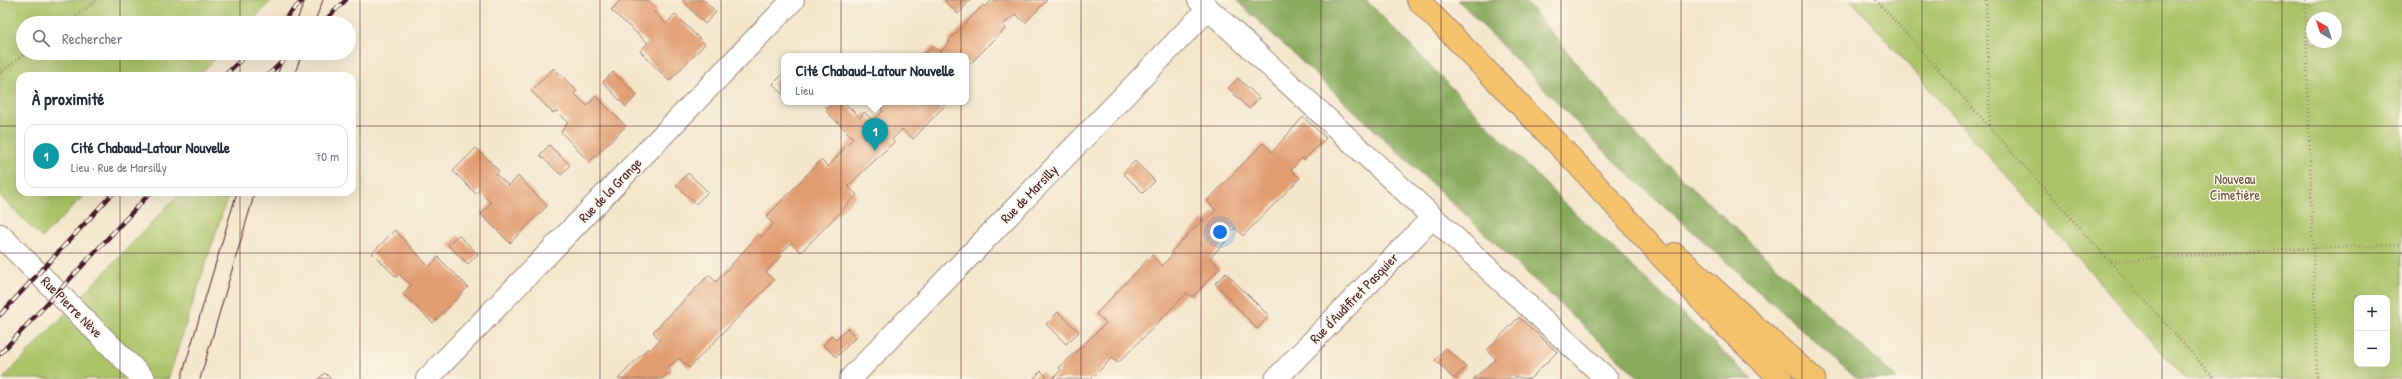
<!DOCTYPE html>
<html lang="fr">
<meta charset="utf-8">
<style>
body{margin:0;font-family:"Patrick Hand",sans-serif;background:#f2f2f3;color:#1f2937}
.controls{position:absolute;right:12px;bottom:12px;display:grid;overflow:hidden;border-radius:8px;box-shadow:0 4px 16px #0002}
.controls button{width:36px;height:36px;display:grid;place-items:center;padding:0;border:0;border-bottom:1px solid #e0e1e3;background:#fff;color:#1f2937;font:20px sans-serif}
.compass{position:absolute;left:2306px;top:12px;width:36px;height:36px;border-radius:50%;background:#fff;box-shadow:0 4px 16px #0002;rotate:321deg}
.you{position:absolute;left:1220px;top:232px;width:14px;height:14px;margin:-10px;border:3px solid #fff;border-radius:50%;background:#1a73e8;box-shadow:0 0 0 6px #1a73e833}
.badge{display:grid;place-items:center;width:26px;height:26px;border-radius:50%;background:#111827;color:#fff;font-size:13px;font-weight:700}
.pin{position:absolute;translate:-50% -33px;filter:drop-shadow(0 1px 2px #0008)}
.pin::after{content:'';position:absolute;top:21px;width:14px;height:12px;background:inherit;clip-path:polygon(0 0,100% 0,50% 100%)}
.popup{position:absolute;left:781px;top:53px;width:188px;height:52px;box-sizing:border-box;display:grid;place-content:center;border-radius:8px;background:#fff;filter:drop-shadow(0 1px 3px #0005);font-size:13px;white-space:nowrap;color:#747a83}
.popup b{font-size:15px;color:#1f2937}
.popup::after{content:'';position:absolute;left:50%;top:100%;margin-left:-8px;border:8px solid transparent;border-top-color:#fff}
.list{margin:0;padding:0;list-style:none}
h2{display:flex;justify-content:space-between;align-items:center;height:52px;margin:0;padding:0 16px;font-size:17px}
h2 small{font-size:13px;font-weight:400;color:#747a83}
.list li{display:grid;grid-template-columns:26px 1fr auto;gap:12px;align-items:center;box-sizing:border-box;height:64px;margin:0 8px 8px;padding:0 8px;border:1px solid #e0e1e3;border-radius:12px}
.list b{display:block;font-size:15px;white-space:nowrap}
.list p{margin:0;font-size:13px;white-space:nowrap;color:#747a83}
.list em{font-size:13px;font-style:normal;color:#747a83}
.icon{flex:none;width:22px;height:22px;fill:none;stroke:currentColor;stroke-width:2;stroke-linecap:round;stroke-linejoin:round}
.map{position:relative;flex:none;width:2402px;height:379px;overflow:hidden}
.search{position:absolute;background:#fff;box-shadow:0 4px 16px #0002;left:16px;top:16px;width:340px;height:44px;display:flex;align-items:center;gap:10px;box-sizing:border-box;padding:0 14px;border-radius:22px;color:#747a83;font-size:15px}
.panel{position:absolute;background:#fff;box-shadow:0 4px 16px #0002;left:16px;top:72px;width:340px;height:124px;border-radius:12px}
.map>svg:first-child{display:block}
.green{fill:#acc469;stroke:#7b724a;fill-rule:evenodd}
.forest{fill:#89aa5d;stroke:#6a6444}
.building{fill:#e19c6f}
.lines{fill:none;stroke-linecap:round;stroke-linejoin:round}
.minor-casing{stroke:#9e827b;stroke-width:24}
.major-casing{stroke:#9e827b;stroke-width:24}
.path{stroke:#9e827b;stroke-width:2.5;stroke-dasharray:1 3;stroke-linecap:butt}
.minor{stroke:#fff;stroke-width:22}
.major{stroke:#f3c26a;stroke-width:22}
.tram{stroke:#4a1f2b;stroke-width:1}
.rail-casing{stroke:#4a1f2b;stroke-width:4.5}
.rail{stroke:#fcf5e5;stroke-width:3;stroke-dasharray:9;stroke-linecap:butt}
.grid{fill:none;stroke:#4a1f2b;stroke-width:1;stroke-opacity:0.55}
.labels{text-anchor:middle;stroke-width:3;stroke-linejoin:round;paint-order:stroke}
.park-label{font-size:14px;fill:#67513e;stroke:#fcf5e5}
.street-label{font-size:14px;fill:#4a1f2b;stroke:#fcf5e5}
</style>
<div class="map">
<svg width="2402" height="379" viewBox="0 0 2402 379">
<rect width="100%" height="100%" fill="#fcf5e5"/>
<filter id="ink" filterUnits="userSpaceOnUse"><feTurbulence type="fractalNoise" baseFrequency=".025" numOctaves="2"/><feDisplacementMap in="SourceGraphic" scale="8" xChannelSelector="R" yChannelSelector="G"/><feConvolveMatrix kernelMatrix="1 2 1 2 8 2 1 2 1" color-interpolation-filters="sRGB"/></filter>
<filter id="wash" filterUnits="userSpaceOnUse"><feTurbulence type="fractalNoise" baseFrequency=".012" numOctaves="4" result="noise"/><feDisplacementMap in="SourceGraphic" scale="16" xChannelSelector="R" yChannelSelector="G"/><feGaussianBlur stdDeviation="0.9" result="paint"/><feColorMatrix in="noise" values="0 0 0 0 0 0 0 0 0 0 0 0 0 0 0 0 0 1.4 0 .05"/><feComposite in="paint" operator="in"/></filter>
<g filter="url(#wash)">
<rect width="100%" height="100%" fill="#f3e6cb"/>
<g class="green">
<polygon points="0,0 272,0 250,23 23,23 23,53 221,53 198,76 20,76 20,192 87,192 42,238 0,196"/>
<path d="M1851 0H2402V379H2185ZM2312 18H2336V42H2312ZM2357 298H2387V364H2357Z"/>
<polygon points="181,192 229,192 168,379 3,379"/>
</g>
<g class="forest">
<polygon points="1236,0 1366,0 1560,199 1752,379 1640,379"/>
<polygon points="1458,0 1524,0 1642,141 1897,379 1857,379 1613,160"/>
</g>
<g id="blocks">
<g class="building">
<polygon points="621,0 647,0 657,10 654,12 666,24 675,14 705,44 669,81 640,51 648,43 611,10"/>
<polygon points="682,0 704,0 716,12 705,24"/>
<polygon points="944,0 970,0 958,14"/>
<polygon points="992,0 1047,0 1025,23 1016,14 1003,25 1006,28 970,64 967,61 966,63 966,56 923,56 933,46 940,52 950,42 948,41 983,5 985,7"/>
<polygon points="554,68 577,91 574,93 587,106 596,96 626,126 589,162 561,132 568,122 557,111 553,113 531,91"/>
<polygon points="613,72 637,95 626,107 603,82"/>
<polygon points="784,73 784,96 773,84"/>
<polygon points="1238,78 1259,98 1249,109 1228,88"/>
<polygon points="835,102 844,102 860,118 864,112 873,121 883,111 876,102 948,102 913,139 902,129 892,140 894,142 848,186 857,195 801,252 791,243 780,254 782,256 766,272 774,280 689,368 679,358 668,368 671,371 662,379 618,379 648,348 650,350 660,340 653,332 709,275 716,282 759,234 761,237 773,224 766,217 821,160 828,167 853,138 826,111"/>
<polygon points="1303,117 1326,138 1304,160 1302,158 1291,170 1300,178 1243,236 1235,228 1224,239 1226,241 1210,258 1220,268 1192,297 1187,293 1118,363 1112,358 1091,379 1052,379 1061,370 1059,368 1106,323 1096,314 1152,255 1162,266 1173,254 1171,252 1203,219 1205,222 1216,210 1207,201 1263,143 1272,152"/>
<polygon points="549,145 570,165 561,175 540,155"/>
<polygon points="476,148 499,171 496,174 509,186 518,176 547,206 510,243 481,214 491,203 479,190 476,194 453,171"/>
<polygon points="1135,161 1155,181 1143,193 1123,173"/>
<polygon points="688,173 708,192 696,204 676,185"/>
<polygon points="395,230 429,267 438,257 468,287 433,323 403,294 411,285 399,274 396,277 372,253"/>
<polygon points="458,235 478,254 468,264 448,245"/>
<polygon points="1226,273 1269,316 1257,329 1215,283"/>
<polygon points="1058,312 1079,332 1066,344 1046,324"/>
<polygon points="1519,317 1557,352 1530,379 1515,377 1513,379 1473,379 1496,359 1487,350"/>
<polygon points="847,328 856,337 836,357 823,345 832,335 836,340"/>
<polygon points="1446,348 1466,367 1454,379 1435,360"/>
<polygon points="1041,371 1049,379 1033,379"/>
<polygon points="325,373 331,379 318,379"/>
</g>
</g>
</g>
<g filter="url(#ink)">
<use href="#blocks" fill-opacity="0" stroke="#9e827b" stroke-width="1"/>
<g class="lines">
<g class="minor-casing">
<g id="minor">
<polyline points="1199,0 1607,379"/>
<polyline points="0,235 144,379"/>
<polyline points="427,379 793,0"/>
<polyline points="850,379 1208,9"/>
<polyline points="1276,379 1432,218"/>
</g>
</g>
<g class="major-casing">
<g id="major">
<polyline points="1418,0 1578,165 1720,321 1781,379"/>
<polyline points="1675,254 1814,379"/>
</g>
</g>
<g class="path">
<polyline points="1876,0 2215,379"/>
<polyline points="1986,0 1990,126"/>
<polyline points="2305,0 2317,379"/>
<polyline points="66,23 97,0"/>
<polyline points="0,73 26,53"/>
<polyline points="2111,261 2313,248 2402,245"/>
</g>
<use href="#minor" class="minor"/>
<use href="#major" class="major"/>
<g class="tram">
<polyline points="296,23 305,0"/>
<polyline points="314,23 323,0"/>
<polyline points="277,76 285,53"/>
<polyline points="294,76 302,53"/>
<polyline points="181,379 237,192"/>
<polyline points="200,379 255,192"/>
</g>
<g class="rail-casing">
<g id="rail">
<polyline points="280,23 303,0"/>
<polyline points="322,23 346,0"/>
<polyline points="224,76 248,53"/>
<polyline points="267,76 291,53"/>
<polyline points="0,315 114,192"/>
<polyline points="0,354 151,192"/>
</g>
</g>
<use href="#rail" class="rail"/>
</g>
</g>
<path class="grid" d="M120 0V23M240 0V23M360 0V379M480 0V379M600 0V379M721 0V379M841 0V379M961 0V379M1081 0V379M1201 0V379M1321 0V379M1441 0V379M1561 0V379M1681 0V379M1802 0V379M1922 0V379M2042 0V379M2162 0V379M2282 0V379M120 53V76M240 53V76M0 126H20M352 126H2402M120 192V379M240 192V379M0 253H2402"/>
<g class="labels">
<g class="park-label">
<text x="2235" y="184">Nouveau<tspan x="2235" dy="16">Cimetière</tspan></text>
</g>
<g class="street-label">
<text transform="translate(610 190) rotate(-46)" y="5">Rue de la Grange</text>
<text transform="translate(1029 194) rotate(-46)" y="5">Rue de Marsilly</text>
<text transform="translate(1354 298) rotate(-46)" y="5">Rue d'Audiffret Pasquier</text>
<text transform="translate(72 307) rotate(45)" y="5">Rue Pierre Nève</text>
</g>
</g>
</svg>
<div class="controls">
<button>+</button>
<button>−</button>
</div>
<svg class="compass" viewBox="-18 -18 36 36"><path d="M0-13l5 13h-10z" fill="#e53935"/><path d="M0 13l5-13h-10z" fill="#747a83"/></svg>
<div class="you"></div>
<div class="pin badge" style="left:875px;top:151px;background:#0f9aa8">1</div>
<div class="popup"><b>Cité Chabaud-Latour Nouvelle</b>Lieu</div>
<div class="search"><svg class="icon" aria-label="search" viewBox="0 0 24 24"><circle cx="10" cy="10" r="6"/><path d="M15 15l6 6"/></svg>Rechercher</div>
<section class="panel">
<h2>À proximité<small></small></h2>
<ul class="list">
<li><span class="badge" style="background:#0f9aa8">1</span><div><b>Cité Chabaud-Latour Nouvelle</b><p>Lieu · Rue de Marsilly</p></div><em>70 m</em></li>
</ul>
</section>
</div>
